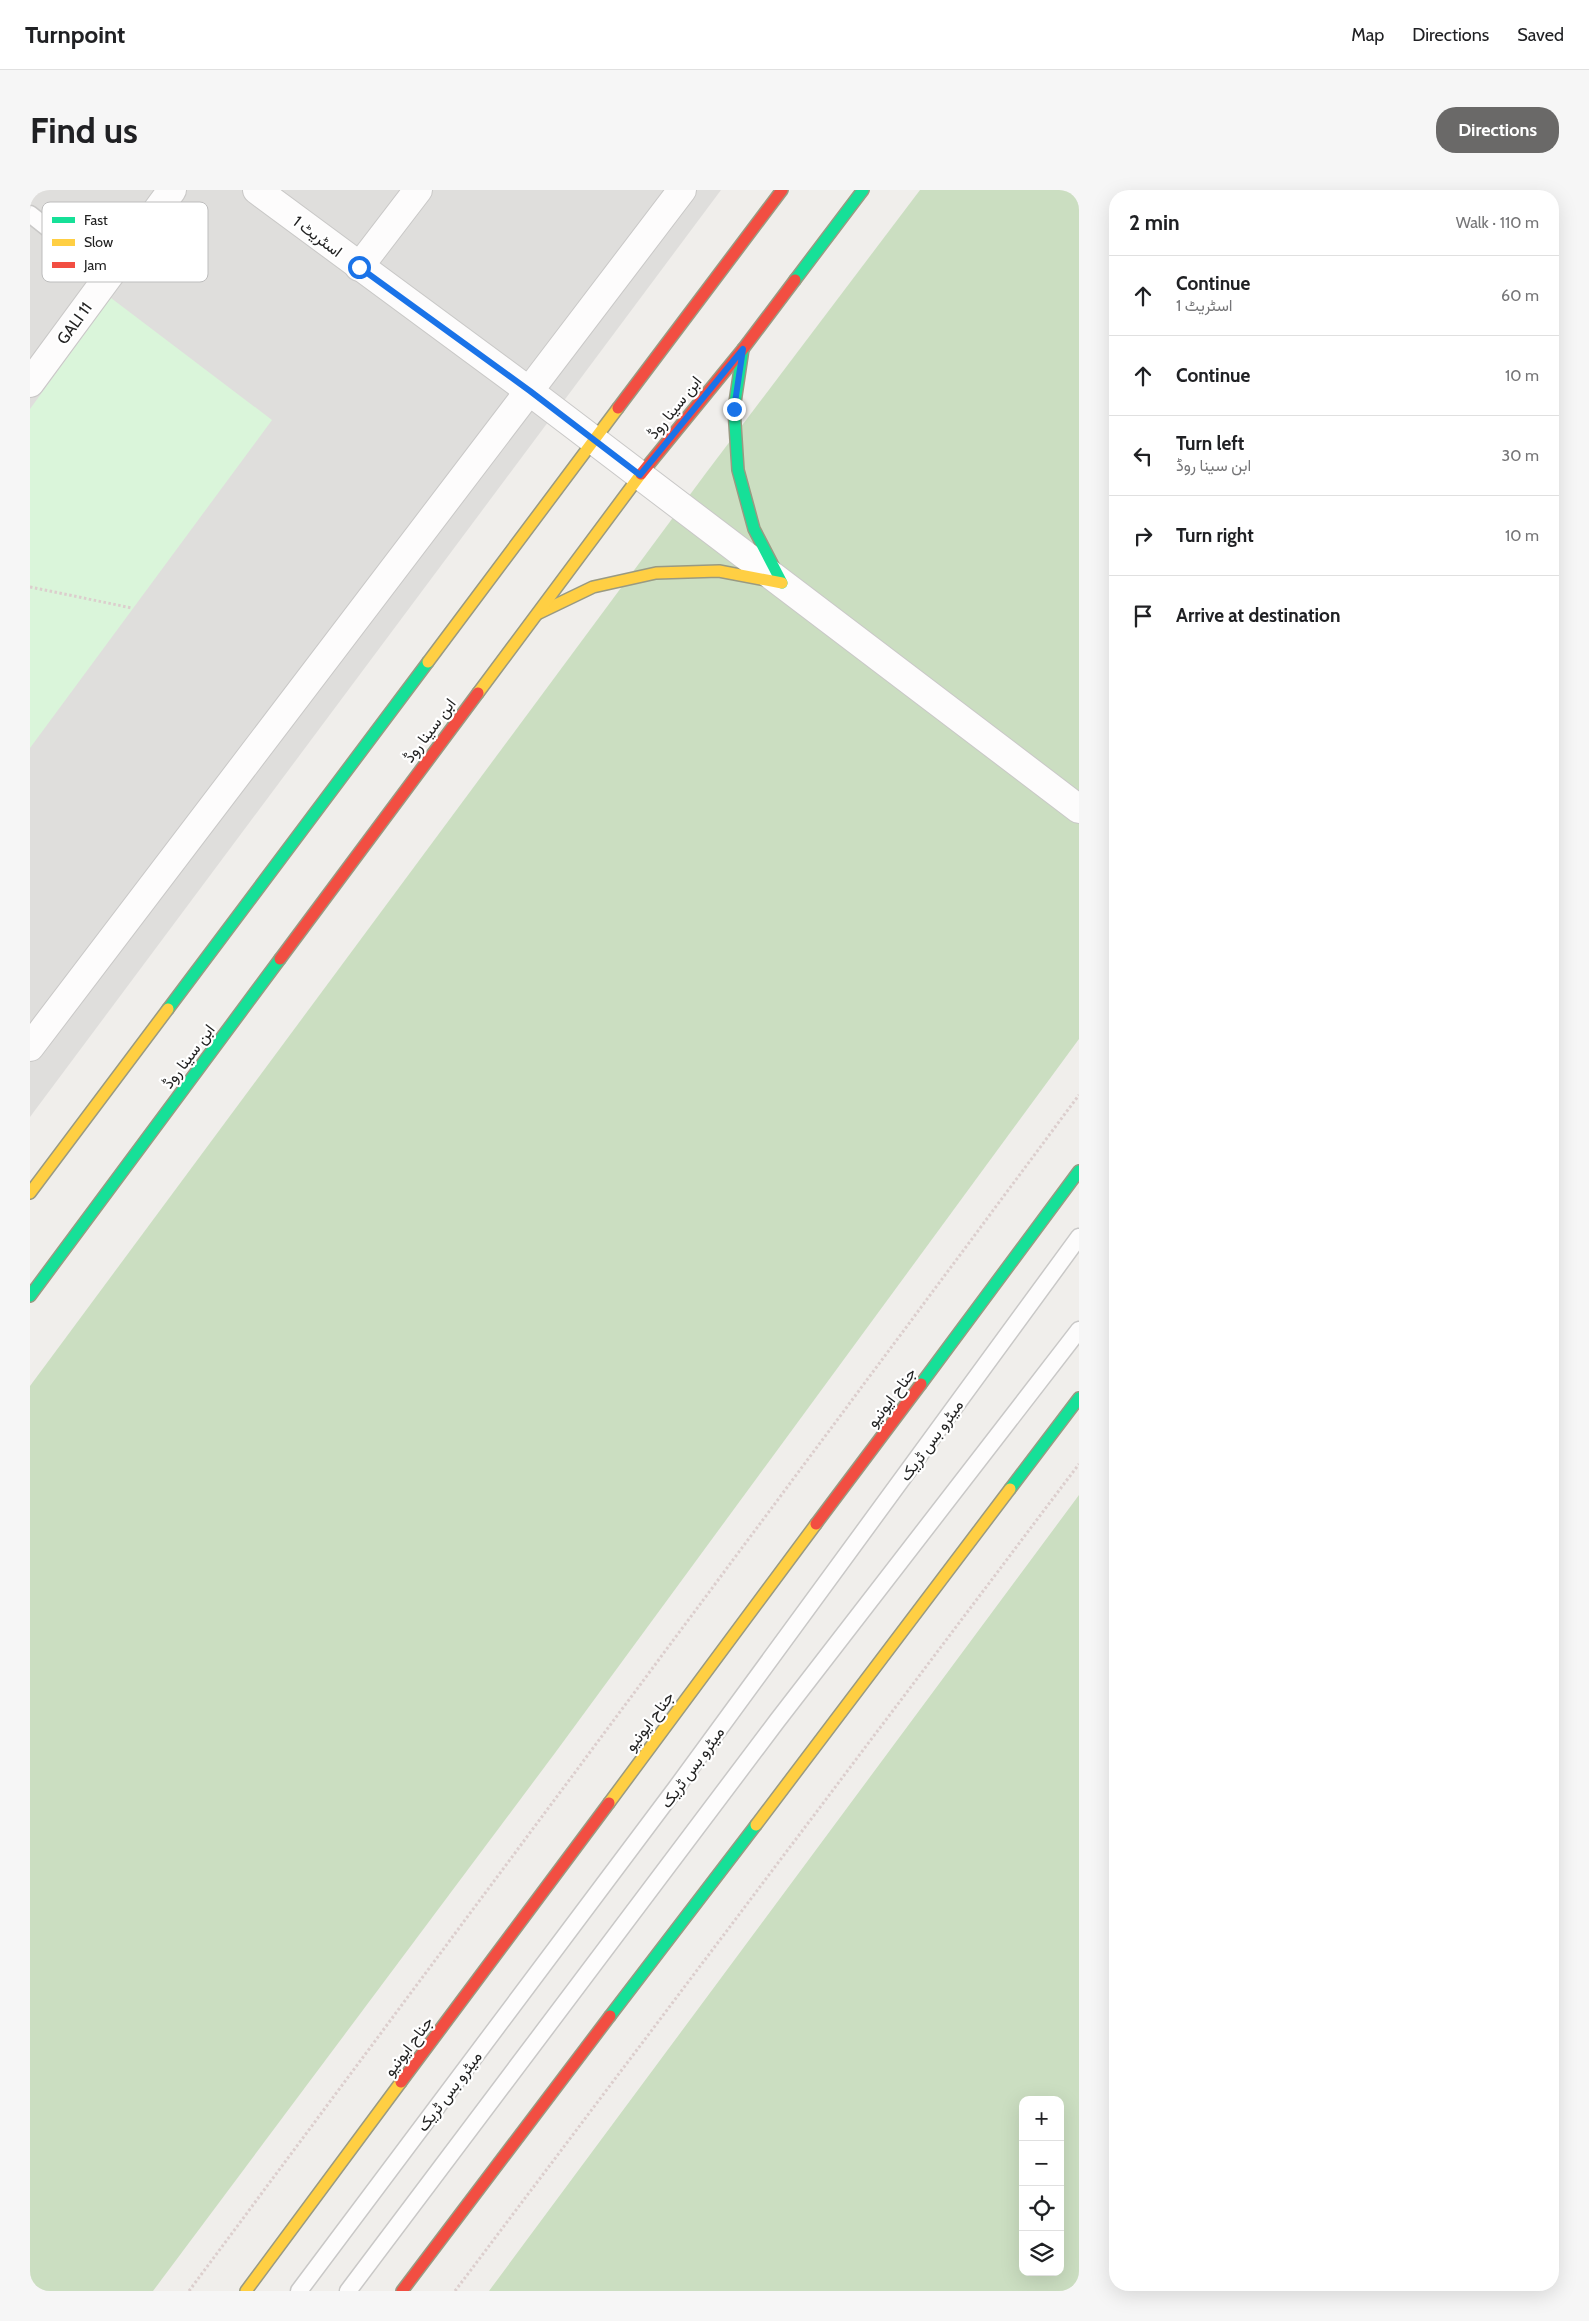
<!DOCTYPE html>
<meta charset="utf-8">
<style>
body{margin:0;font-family:Cabin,Vazirmatn,sans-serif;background:#f6f6f6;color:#202124}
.controls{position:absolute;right:15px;bottom:15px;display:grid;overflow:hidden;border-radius:10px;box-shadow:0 5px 20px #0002}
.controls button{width:45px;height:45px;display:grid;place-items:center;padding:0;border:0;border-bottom:1px solid #e0e0e0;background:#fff;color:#202124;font:25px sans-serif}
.stop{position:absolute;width:15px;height:15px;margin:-11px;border:4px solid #1a73e8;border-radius:50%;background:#fff}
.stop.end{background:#1a73e8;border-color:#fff;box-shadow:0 1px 5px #0008}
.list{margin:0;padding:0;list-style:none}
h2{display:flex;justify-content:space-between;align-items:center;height:65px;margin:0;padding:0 20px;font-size:21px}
h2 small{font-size:16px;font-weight:400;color:#757577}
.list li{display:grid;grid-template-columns:32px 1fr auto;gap:15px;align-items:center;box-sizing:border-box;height:80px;padding:0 20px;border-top:1px solid #e0e0e0}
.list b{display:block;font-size:19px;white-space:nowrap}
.list p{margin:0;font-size:16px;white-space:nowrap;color:#757577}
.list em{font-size:16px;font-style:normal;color:#757577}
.icon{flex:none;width:28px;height:28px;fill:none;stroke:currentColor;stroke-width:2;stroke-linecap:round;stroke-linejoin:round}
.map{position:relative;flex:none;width:1049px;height:2101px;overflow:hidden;border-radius:20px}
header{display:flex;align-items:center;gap:30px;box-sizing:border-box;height:70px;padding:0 25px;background:#fff;border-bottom:1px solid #e0e0e0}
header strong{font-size:24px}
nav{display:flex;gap:28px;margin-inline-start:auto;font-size:18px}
.intro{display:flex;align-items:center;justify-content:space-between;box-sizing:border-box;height:120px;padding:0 30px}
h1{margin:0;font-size:35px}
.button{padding:12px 22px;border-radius:20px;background:#6a6968;color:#fff;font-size:18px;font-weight:700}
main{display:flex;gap:30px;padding:0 30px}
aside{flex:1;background:#fff;border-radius:20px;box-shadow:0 5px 20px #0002}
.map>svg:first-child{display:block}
.residential{fill:#dfdedc}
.forest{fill:#cbdec1;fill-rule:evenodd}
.park{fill:#daf5da}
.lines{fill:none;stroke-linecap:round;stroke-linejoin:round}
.lane-casing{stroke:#c9c8c7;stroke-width:19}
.street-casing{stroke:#c9c8c7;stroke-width:30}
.fast-casing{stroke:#999a82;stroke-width:14}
.slow-casing{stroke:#999a82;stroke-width:14}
.jam-casing{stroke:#999a82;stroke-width:14}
.path{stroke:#dccecd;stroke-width:3;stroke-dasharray:2.5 2.5;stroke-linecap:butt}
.lane{stroke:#fdfcfc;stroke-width:16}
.street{stroke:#fdfcfc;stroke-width:28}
.fast{stroke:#16e098;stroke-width:11}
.slow{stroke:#ffcf43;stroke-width:11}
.jam{stroke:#f24e42;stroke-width:11}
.route{stroke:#1a73e8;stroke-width:6}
.labels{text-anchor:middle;stroke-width:4.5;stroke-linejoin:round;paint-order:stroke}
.street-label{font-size:16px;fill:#222;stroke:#fff}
.key{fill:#fff;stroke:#bdbdbd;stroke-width:1}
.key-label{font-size:14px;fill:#222}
</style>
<header>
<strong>Turnpoint</strong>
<nav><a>Map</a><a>Directions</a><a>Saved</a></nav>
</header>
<div class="intro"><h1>Find us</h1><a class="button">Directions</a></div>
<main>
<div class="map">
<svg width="1049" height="2101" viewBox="0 0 1049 2101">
<rect width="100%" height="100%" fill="#f0eeeb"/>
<polygon class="residential" points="0,0 691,0 0,927"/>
<g class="forest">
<polygon points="890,0 1049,0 1049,849 525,1563 123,2101 0,2101 0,1196 676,283"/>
<path d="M1049 1305V2101H459ZM993 1910H1030V2082H993Z"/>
</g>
<polygon class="park" points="81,108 242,230 0,558 0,219"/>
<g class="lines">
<g class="lane-casing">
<g id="lane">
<polyline points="0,24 78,86"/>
<polyline points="269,2101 646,1598 1049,1047"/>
<polyline points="318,2101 747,1531 1049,1140"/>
</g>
</g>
<g class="street-casing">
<g id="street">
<polyline points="227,0 499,201 1049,619"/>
<polyline points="329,77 388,0"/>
<polyline points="0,193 142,0"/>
<polyline points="0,857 652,0"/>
</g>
</g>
<g class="fast-casing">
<g id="fast">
<polyline points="765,90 833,0"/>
<polyline points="713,159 704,219 708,280 724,339 752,393"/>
<polyline points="138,819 398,472"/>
<polyline points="0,1106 250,769"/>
<polyline points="891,1194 1049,981"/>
<polyline points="980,1299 1049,1208"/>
<polyline points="580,1826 726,1635"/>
</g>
</g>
<g class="slow-casing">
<g id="slow">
<polyline points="509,423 563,397 626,383 689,381 752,393"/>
<polyline points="398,472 588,218"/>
<polyline points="448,503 611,284"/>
<polyline points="0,1003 138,819"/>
<polyline points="579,1613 786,1334"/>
<polyline points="726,1635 980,1299"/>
<polyline points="216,2101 371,1892"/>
</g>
</g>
<g class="jam-casing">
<g id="jam">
<polyline points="588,218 752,0"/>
<polyline points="611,284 713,159 765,90"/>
<polyline points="250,769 448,503"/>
<polyline points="786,1334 891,1194"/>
<polyline points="371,1892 579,1613"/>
<polyline points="372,2101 580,1826"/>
</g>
</g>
<g class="path">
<polyline points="0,397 102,418"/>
<polyline points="159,2101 1049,905"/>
<polyline points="425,2101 1049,1274"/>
</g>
<use href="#lane" class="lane"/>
<use href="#street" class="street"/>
<use href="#fast" class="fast"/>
<use href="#slow" class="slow"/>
<use href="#jam" class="jam"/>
</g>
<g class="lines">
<polyline class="route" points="329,77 500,201 610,285 713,159 704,219"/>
</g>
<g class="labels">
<g class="street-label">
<text transform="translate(288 46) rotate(37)" y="6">اسٹریٹ 1</text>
<text transform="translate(44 133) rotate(-54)" y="6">GALI 11</text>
<text transform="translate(644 217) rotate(-51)" y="6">ابن سینا روڈ</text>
<text transform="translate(399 540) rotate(-53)" y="6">ابن سینا روڈ</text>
<text transform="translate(158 866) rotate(-53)" y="6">ابن سینا روڈ</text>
<text transform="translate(861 1207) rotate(-53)" y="6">جناح ایونیو</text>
<text transform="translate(901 1250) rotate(-54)" y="6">میٹرو بس ٹریک</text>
<text transform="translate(619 1531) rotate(-53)" y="6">جناح ایونیو</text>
<text transform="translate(662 1577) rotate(-54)" y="6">میٹرو بس ٹریک</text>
<text transform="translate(378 1856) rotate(-53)" y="6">جناح ایونیو</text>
<text transform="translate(419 1901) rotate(-53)" y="6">میٹرو بس ٹریک</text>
</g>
</g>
<rect x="12" y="12" width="166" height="80" rx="8" class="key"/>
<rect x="22" y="27" width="23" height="6" fill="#16e098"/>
<rect x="22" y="49" width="23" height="7" fill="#ffcf43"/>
<rect x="22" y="72" width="23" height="6" fill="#f24e42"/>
<g class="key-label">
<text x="54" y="35">Fast</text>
<text x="54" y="57">Slow</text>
<text x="54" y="80">Jam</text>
</g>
</svg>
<div class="controls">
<button>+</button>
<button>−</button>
<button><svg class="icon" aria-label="locate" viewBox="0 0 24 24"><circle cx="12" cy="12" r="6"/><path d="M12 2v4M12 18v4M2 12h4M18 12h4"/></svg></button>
<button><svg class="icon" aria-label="layers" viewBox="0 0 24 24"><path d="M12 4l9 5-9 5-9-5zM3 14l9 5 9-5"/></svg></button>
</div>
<div class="stop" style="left:329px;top:77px"></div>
<div class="stop end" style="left:704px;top:219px"></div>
</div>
<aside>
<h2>2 min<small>Walk · 110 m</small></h2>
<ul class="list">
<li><svg class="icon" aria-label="ahead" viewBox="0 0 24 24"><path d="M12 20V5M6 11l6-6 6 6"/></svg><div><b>Continue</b><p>اسٹریٹ 1</p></div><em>60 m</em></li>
<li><svg class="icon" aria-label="ahead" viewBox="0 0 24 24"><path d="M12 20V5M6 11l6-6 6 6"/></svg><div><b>Continue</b></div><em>10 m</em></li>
<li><svg class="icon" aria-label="left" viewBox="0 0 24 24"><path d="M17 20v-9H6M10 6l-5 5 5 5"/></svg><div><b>Turn left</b><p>ابن سینا روڈ</p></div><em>30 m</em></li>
<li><svg class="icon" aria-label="right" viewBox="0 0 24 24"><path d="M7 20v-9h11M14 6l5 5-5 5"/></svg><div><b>Turn right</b></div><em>10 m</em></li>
<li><svg class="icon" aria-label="arrive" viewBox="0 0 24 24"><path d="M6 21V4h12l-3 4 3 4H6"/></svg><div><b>Arrive at destination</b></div></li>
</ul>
</aside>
</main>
